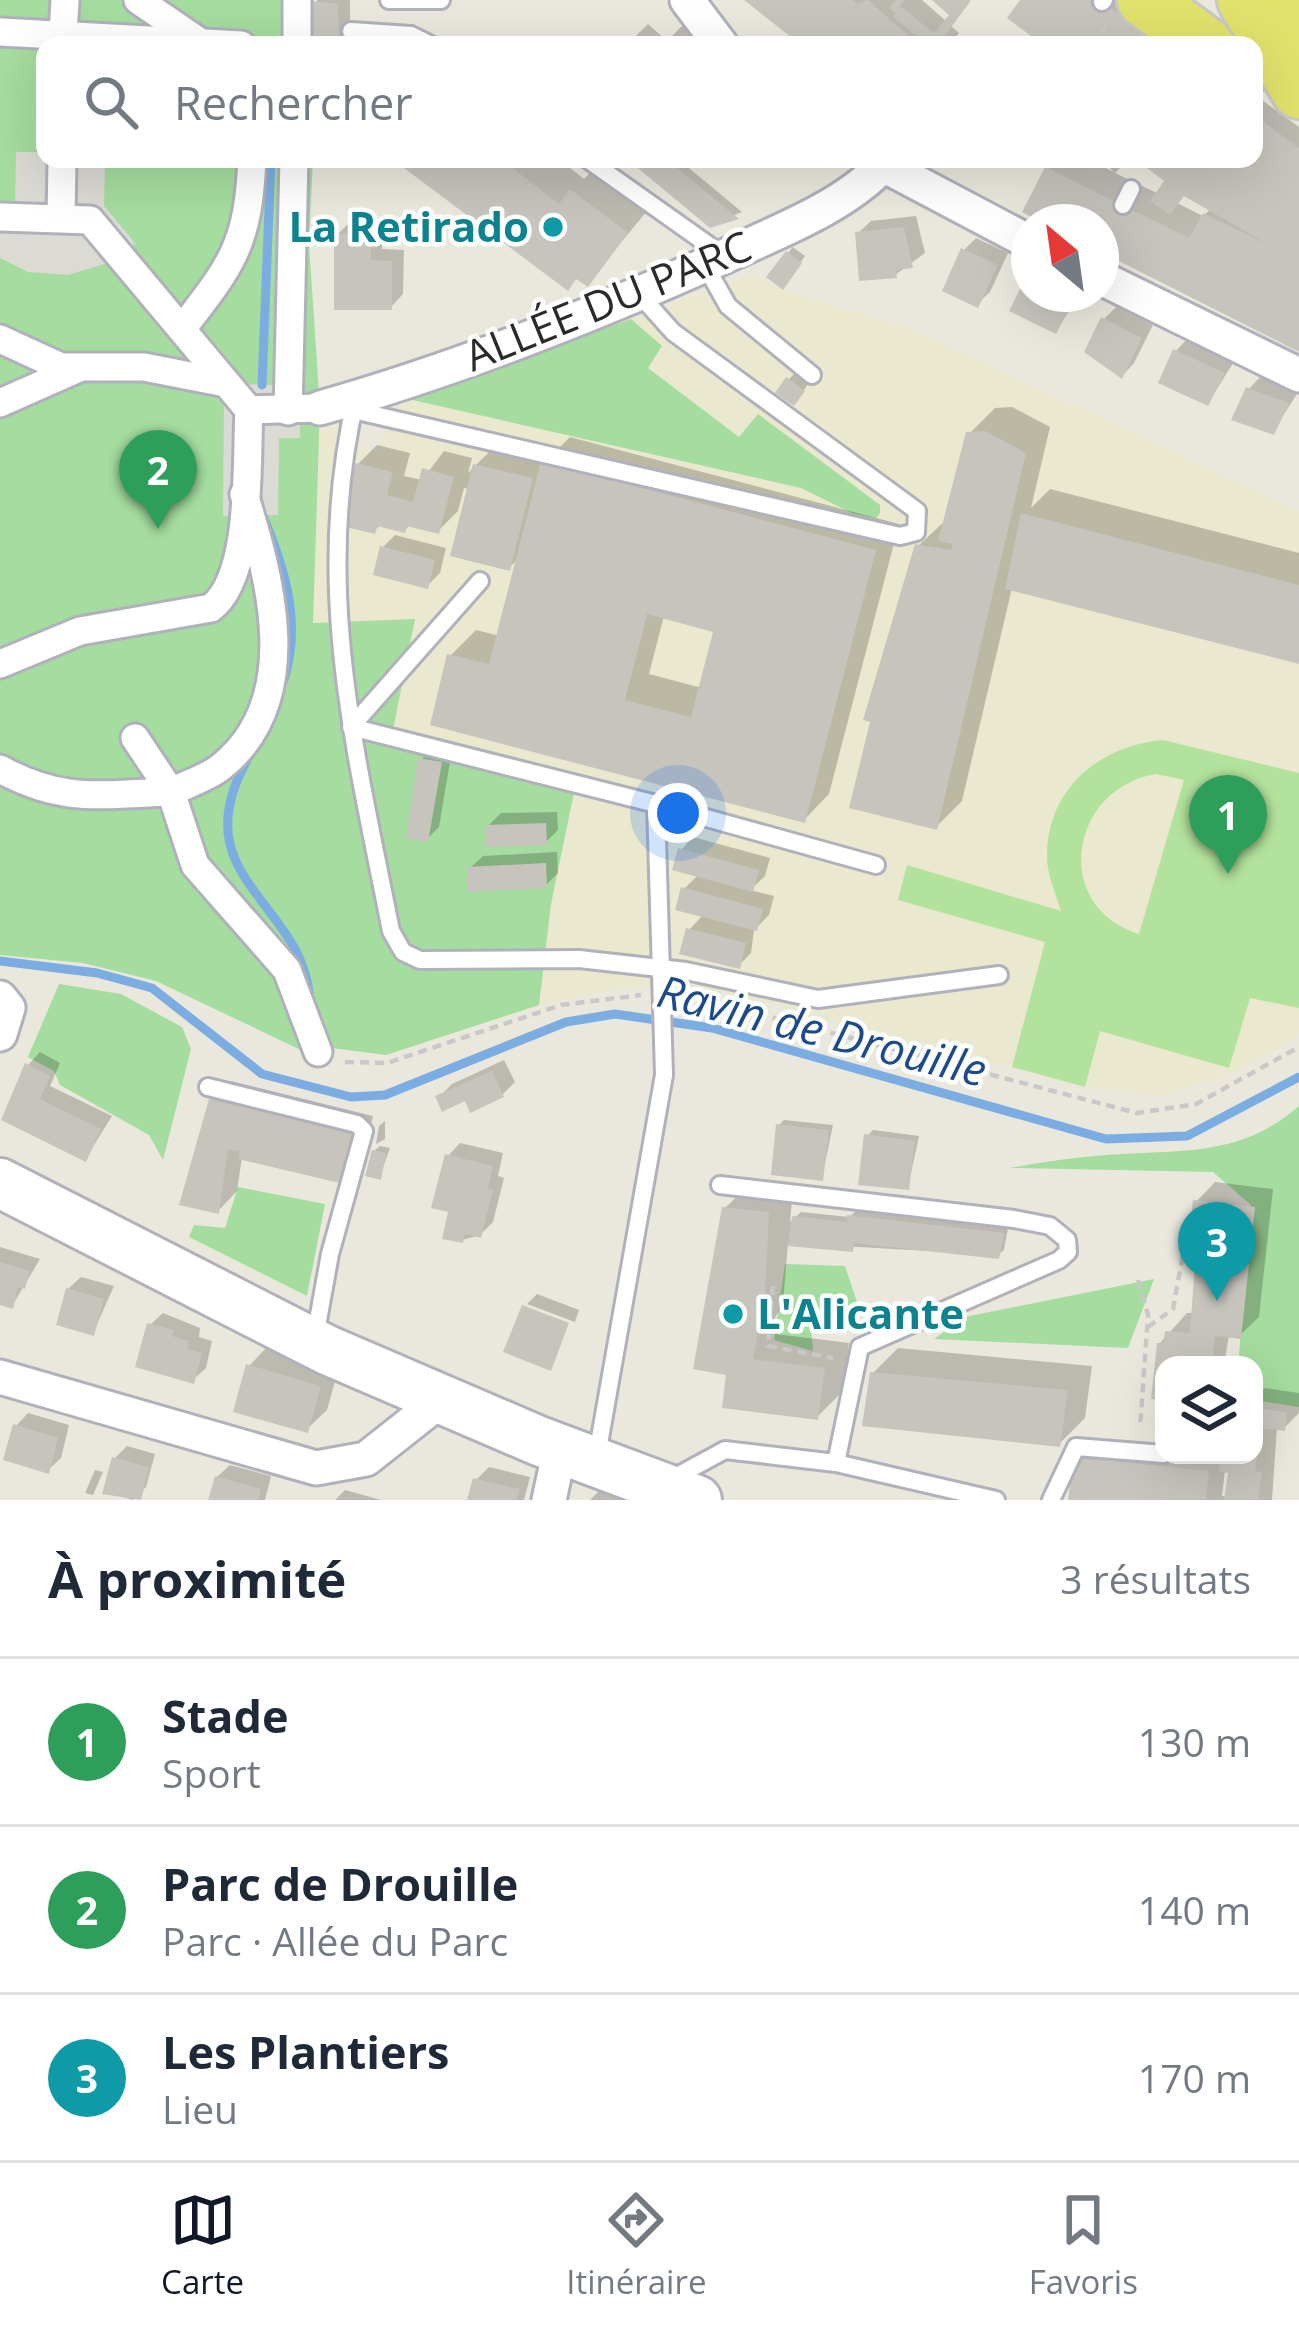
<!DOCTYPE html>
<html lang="fr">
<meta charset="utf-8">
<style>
body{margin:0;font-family:"Open Sans",sans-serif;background:#f2f2f3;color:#1f2937}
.controls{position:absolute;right:36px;bottom:36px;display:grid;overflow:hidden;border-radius:24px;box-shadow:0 12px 48px #0002}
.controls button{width:108px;height:108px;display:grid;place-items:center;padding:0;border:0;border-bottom:3px solid #e0e1e3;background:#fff;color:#1f2937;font:60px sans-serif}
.compass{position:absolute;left:1011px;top:204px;width:108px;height:108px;border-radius:50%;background:#fff;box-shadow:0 12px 48px #0002;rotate:331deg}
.you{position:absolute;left:678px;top:813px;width:42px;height:42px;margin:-30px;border:9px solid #fff;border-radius:50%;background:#1a73e8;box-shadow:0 0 0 18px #1a73e833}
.badge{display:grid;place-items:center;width:78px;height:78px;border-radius:50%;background:#111827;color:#fff;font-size:39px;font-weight:700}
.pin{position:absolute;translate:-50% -99px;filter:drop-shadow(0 3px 6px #0008)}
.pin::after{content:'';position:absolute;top:63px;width:42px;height:36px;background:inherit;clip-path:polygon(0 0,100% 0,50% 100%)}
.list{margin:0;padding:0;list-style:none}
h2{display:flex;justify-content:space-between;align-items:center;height:156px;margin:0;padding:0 48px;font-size:51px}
h2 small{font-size:39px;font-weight:400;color:#747a83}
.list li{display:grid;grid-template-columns:78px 1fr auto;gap:36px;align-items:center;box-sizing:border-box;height:168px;padding:0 48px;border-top:3px solid #e0e1e3}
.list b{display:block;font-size:45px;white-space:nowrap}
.list p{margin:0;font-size:39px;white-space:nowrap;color:#747a83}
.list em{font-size:39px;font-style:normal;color:#747a83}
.icon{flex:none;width:66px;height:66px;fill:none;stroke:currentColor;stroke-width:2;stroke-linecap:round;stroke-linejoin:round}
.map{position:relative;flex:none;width:1299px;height:1500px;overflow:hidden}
.search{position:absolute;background:#fff;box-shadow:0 12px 48px #0002;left:36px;right:36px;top:36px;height:132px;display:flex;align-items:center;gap:30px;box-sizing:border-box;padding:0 42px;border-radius:24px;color:#747a83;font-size:45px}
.sheet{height:660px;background:#fff}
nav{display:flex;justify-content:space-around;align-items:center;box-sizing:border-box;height:168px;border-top:3px solid #e0e1e3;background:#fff;font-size:33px;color:#747a83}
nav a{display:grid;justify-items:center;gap:6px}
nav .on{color:#111827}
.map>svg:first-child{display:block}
.education{fill:#eae8ce}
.green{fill:#a5dc9f}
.pitch{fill:#b3e29c;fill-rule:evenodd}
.plaza{fill:#dbdad4}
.shadow{fill:#0003;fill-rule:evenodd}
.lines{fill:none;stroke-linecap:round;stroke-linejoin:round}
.stream{stroke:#7bade2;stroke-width:9}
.building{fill:#c6c4bd;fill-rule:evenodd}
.service-casing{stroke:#b1b1bc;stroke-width:22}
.pedestrian-casing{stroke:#b1b1bc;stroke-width:33}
.minor-casing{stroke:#b1b1bc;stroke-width:39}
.secondary-casing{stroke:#b1b1bc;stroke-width:54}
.primary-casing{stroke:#c8c8c8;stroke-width:60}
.path{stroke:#c8c8c8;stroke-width:4.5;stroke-dasharray:9 6;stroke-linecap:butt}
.service{stroke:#fff;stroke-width:16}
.pedestrian{stroke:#fff;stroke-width:27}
.minor{stroke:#fff;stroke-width:33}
.secondary{stroke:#fff;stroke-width:48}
.primary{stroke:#e1e26b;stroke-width:54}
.culture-dot{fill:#0f9aa8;stroke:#fff;stroke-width:4.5}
.labels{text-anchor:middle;stroke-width:9;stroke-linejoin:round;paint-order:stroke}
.culture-label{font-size:42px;font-weight:bold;fill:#0d838f;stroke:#fff;text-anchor:end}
.street-label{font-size:42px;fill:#2a2a2a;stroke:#fff}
.water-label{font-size:45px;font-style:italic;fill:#1b4a8d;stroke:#fff}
</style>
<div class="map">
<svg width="1299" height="1500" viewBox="0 0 1299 1500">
<rect width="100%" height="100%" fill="#eae8dd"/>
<polygon class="education" points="753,274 784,291 908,327 1299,511 1299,1034 1244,1068 1160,1097 1085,1087 757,1000 659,982 539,1005 386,1055 313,623 320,434 339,425 335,441 377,452 392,405"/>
<g class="green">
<polygon points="0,0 298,0 302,45 45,45 45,159 313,159 309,244 320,408 313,623 415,619 392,735 576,783 551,904 539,1005 386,1055 316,1046 322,1060 156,981 83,963 0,955"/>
<polygon points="631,319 662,346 648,368 739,437 758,414 880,505 880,513 876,518 854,514 801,488 408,399"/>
<polygon points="59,984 121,994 182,1027 191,1049 163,1160 149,1135 60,1085 54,1071 28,1057"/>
<path d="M1299 1106V1407L1254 1400V1365H1211L1212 1356H1239L1251 1205 1213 1172 1010 1168C1048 1161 1084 1156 1122 1154 1190 1150 1244 1154 1299 1106Z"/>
<polygon points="238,1187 325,1204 307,1296 189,1237 194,1225 225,1228"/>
<polygon points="785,1264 845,1266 858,1305 842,1317 809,1307 813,1351 774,1340"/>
<polygon points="1154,1279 1128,1348 934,1339 965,1317"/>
</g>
<path class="pitch" d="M1163 740 1299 773V1008L1250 998 1229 1068 1100 1031 1085 1087 1012 1067 1045 942 898 900 907 865 1061 911C1056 894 1047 876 1047 856 1047 789 1100 745 1163 740ZM1156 774 1184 780 1139 934C1050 906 1070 788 1156 774Z"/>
<g class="plaza">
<polygon points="16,152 45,152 45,159 105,159 104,206 135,243 111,262 68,275 28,272 0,258 0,216 15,217"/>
<polygon points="239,384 300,386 300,438 279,438 278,515 223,516 224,393"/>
</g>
<g class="shadow">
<polygon points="317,0 350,0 350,45 316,45"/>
<polygon points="748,0 922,0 947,22 953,14 936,0 970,0 951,26 959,33 954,40 959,44 966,37 976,45 806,45"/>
<polygon points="1024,0 1141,0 1203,45 1048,45"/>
<polygon points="648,24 667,41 683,25 705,45 627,45"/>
<path d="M1254 82 1265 90 1259 98 1299 127V348L1101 248V222H1049L1048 169 1057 159H1087L1114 172 1101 159H1129L1115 173 1159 194 1169 181 1139 159H1254ZM1185 193 1212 208 1203 216 1177 203Z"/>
<polygon points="398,159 559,159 584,179 597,166 651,206 588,283"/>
<polygon points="640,159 678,159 742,212 710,225"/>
<polygon points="916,216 925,253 895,275 858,233 871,221"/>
<polygon points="350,222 382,222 382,249 404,250 403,294 391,307 337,235"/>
<polygon points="976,238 1008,253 990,292 977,304 964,250"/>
<polygon points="793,247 805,256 788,280 788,253"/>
<polygon points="1029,278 1029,294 1081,294 1056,330 1013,310"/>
<polygon points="1116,307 1153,325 1134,363 1122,376 1104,319"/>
<polygon points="1188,338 1235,360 1208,403 1176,351"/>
<polygon points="794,374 808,384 799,397 789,379"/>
<polygon points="1261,376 1299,391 1273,431 1249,389"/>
<polygon points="1012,407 1050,427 1031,508 1050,489 1299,553 1299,661 1012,588 962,801 936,827 918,546 946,520 969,434 995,408"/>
<path d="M570 437 899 524 829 794 804 820 450 656 476 630 500 636 520 557 509 568 469 489 464 488 458 511 438 531 411 524 405 530 381 524 374 531 358 464 377 445 410 453 404 476 422 480 444 451 472 458 468 473 495 446 548 459ZM664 616 717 630 702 688 649 674Z"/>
<polygon points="395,535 446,548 440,573 427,586 382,548"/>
<polygon points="433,747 452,750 439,827 427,839 421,760"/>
<polygon points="557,812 558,830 546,842 488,826 501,813"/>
<polygon points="693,837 770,858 765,876 750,890 774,896 769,915 754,930 751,953 739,965 689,930 704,914 684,889 699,874 681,850"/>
<polygon points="557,852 558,873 546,885 470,868 483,856"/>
<polygon points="40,1052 60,1063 50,1086 112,1116 86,1158 5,1119 28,1065"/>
<polygon points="504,1060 515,1082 502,1095 439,1097 452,1084"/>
<polygon points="231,1081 373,1116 362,1161 242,1157 237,1191 218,1211 211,1100"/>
<polygon points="784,1120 833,1125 822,1178 779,1125"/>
<polygon points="385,1121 385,1139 376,1144 379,1126"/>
<polygon points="873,1130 919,1136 908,1187 867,1136"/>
<polygon points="460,1143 503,1153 498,1176 504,1178 493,1222 480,1235 462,1240 451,1210 448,1156"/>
<polygon points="380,1146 390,1148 380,1176 374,1151"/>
<polygon points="1215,1182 1273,1189 1259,1317 1239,1336 1229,1335 1224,1365 1164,1365 1164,1397 1160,1343 1187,1313 1194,1313 1200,1231 1196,1202"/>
<polygon points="751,1183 793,1188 790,1222 801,1212 849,1217 856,1211 1008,1228 1004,1250 998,1255 788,1243 783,1303 767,1333 849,1343 843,1391 817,1417 729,1372 725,1208"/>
<polygon points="0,1247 40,1259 12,1306 0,1297"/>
<polygon points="81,1277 114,1286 93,1333 68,1289"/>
<polygon points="537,1294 579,1310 575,1322 527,1304"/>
<polygon points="163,1313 200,1328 199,1337 212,1341 206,1368 193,1380 150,1325"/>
<polygon points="268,1346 339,1367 327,1410 307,1429 249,1366"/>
<polygon points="898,1348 1092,1366 1085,1418 1059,1444 872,1374"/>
<path d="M1265 1388 1299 1393V1413L1284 1428 1277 1427 1272 1500H1071L1076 1459 1095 1439 1164 1446V1455H1254V1399ZM1225 1470 1231 1471 1228 1497 1222 1496Z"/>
<polygon points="28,1413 69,1425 61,1458 48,1470 16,1426"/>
<polygon points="127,1446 155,1454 146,1487 133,1500 105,1492 114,1459"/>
<polygon points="230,1465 271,1476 265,1500 212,1500 217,1477"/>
<polygon points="489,1467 530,1477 524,1500 471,1500 476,1480"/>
<polygon points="95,1470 103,1472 93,1495 85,1493"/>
<polygon points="601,1489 650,1500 590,1500"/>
<polygon points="345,1490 381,1500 335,1500"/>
</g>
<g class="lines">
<g class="stream">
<polyline points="262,385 271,159"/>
<path d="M263 516C286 571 303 627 282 685"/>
<path d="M253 750C173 879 307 899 310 1004"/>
<polyline points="0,961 97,973 152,988 262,1074 351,1097 385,1095 566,1022 615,1014 712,1028 1106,1139 1187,1136 1299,1077"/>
</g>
</g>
<g class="building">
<polygon points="744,0 853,0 858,4 868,0 919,45 801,45"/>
<polygon points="896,0 905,0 900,6 934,33 949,15 932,0 971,0 942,40 949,45 928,45 893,17 896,13 889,8"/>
<polygon points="1020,0 1100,0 1161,45 1043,45 1007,18"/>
<polygon points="311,1 338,4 339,45 313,45"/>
<polygon points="1254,115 1299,148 1299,352 1101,252 1101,222 1041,222 1022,212 1045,167 1189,238 1203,213 1269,245 1184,196 1170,215 1150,201 1164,181 1135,159 1254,159"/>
<polygon points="392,159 501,159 559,204 570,189 628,233 588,287 576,279 568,291"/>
<polygon points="637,159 666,159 739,219 710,228 633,164"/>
<polygon points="904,227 913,268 896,270 897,278 859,281 855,232"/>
<polygon points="334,234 371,234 371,260 392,261 392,310 334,310"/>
<polygon points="961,248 998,265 978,308 942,291"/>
<polygon points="786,251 802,263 783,290 766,277"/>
<polygon points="1029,271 1029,294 1074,300 1056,334 1009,311"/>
<polygon points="1101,317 1142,338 1122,379 1084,352"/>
<polygon points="1173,349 1225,373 1208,406 1158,383"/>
<polygon points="786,377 805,391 794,406 775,393"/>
<polygon points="1246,387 1289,403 1274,435 1231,420"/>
<polygon points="985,431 1026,453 937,830 849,808 870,722 863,720 915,544 951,550 953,544 938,541 966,432"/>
<path d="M541 461 876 550 805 823 430 725 447 654 489 664ZM647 614 713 632 691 717 625 700Z"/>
<polygon points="355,463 393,472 387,495 413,502 422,468 454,477 439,534 407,526 405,533 377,526 375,534 342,526"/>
<polygon points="473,464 533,478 510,571 450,556"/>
<polygon points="1021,513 1299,585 1299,664 1005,589"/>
<polygon points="380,546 435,560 428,589 373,575"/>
<polygon points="418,758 442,762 428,842 406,838"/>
<polygon points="546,823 547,845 486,847 485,825"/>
<polygon points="678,848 759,870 753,892 672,870"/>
<polygon points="546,863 547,888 468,892 467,867"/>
<polygon points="681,887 763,909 757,931 675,910"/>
<polygon points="686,928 746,943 740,969 679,954"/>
<polygon points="25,1063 50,1076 40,1099 101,1129 86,1162 1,1120"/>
<polygon points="492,1071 504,1097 470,1113 465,1101 442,1112 435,1096"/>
<polygon points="209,1099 355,1135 344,1184 238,1159 240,1151 228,1149 219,1214 179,1205"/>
<polygon points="776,1124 829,1130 823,1181 771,1175"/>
<polygon points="864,1134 915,1141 909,1190 858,1185"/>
<polygon points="372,1150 386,1153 381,1180 365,1176"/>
<polygon points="445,1154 493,1166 488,1188 493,1190 481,1238 465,1234 463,1243 442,1239 448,1212 431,1208"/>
<polygon points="1193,1200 1255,1207 1241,1339 1215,1336 1212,1365 1164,1365 1164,1400 1151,1399 1157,1343 1163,1343 1165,1331 1190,1333 1197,1234 1189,1233"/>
<polygon points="722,1207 769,1212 765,1298 753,1359 825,1368 818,1420 722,1408 726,1375 693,1369"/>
<polygon points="847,1215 1004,1233 999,1259 854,1243 853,1252 788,1246 792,1216 847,1222"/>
<polygon points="0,1262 30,1271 25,1289 18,1287 13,1309 0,1305"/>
<polygon points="66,1288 104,1299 94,1336 56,1325"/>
<polygon points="522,1305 569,1323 551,1371 503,1352"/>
<polygon points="147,1323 174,1330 172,1336 189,1341 188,1349 202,1353 194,1384 135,1367"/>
<polygon points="246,1364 321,1386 308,1433 233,1412"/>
<polygon points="870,1372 1068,1390 1060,1447 862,1426"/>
<polygon points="1254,1408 1287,1412 1285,1431 1260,1428 1257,1453"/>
<polygon points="13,1424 58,1438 49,1474 3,1460"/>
<polygon points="1201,1455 1257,1455 1255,1471 1262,1472 1258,1500 1224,1500 1228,1473 1219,1472 1220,1460"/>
<polygon points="112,1457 149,1467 141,1500 102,1494"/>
<polygon points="1073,1457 1209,1471 1206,1500 1068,1500"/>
<polygon points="215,1476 261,1489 258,1500 208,1500"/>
<polygon points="473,1478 520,1489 516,1500 467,1500"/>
</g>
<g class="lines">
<g class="service-casing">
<g id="service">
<polyline points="389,0 441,0"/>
<polyline points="1102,2 1104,0"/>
<polyline points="351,31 411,35 431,45"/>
<polyline points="587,159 724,256"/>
<polyline points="1123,205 1131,189"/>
<polyline points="705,265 728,306 812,375"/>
<path d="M356 398C312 584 355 748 391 931L403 952 420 960 579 959 686 971 818 999 999 975"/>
<polyline points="353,410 900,536 916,532 917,511 673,332 639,294"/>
<polyline points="480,581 351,727 656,804"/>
<polyline points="208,1087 357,1124 364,1131 330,1254 315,1337"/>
<polyline points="720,1185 1014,1219 1050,1226 1067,1240 1068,1252 1059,1260 860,1347 836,1463"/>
<polyline points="597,1455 664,1075 656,804 876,865"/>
<polyline points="668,1481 725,1450 836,1463 996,1500"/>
<polyline points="1051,1500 1076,1447 1164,1454"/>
</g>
</g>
<g class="pedestrian-casing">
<g id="pedestrian">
<polyline points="138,0 204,45"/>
<polyline points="297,0 297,45"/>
<polyline points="0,32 241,45"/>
<polyline points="63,35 65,0"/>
<polyline points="0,217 90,220 249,410 320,408"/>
<polyline points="61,218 62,159"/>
<path d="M182 329C233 263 248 245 252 159"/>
<polyline points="0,339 61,367 144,367 226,383"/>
<polyline points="0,403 79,368"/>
<polyline points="288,411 294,159"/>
<path d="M244 494C270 578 305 700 221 767 207 778 187 784 171 792L195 865 287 970 318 1052"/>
<path d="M0 664 80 631 211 608C253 576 246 462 249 410"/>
<polyline points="135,738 171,792"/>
<path d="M0 769C63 804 102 794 171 792"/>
</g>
</g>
<g class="minor-casing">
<g id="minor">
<polyline points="687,0 721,45"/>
<polyline points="872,159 1029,242"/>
<polyline points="1101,278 1299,375"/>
<path d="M320 408C461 368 599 313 732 253 782 230 844 206 882 166"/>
<polyline points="0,998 8,1008 0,1034"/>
<polyline points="0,1377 316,1468 366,1459 442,1399"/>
<polyline points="549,1500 560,1449"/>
</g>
</g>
<g class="secondary-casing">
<polyline id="secondary" points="0,1183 327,1350 539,1441 697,1500"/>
</g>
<g class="primary-casing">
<g id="primary">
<polyline points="1145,0 1206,45"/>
<polyline points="1245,0 1299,91"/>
<polyline points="1293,0 1299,15"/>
</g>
</g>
<g class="path">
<polyline points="1094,45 1106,26"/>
<polyline points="729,1006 1137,1113 1196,1104 1299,1047"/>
<polyline points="345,1062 387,1063 561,1005 641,995"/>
<polyline points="1138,1280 1148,1315 1140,1428"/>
<polyline points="773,1286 768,1346 833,1358"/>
<polyline points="1148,1327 1173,1309 1186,1237"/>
</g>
<use href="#service" class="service"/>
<use href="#pedestrian" class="pedestrian"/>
<use href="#minor" class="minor"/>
<use href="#secondary" class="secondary"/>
<use href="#primary" class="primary"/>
</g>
<g class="culture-dot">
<circle cx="553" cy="227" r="12"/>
<circle cx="733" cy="1314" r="12"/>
</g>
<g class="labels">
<g class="culture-label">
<text x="529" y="242">La Retirado</text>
<text x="757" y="1329" text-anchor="start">L'Alicante</text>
</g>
<g class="street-label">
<text transform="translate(608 301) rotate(-22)" y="15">ALLÉE DU PARC</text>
</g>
<g class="water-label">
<text transform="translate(822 1031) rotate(14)" y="16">Ravin de Drouille</text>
</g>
</g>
</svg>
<div class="controls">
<button><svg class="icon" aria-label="layers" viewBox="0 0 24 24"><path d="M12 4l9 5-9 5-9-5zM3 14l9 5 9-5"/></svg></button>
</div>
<svg class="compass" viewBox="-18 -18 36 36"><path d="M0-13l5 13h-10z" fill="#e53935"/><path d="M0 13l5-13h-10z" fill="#747a83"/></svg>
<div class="you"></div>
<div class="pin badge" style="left:1228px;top:874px;background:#2e9e5b">1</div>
<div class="pin badge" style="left:158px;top:529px;background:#2e9e5b">2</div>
<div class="pin badge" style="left:1217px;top:1301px;background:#0f9aa8">3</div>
<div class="search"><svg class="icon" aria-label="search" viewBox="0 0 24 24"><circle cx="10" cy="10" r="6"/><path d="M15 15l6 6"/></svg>Rechercher</div>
</div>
<section class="sheet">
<h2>À proximité<small>3 résultats</small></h2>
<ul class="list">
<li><span class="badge" style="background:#2e9e5b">1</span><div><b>Stade</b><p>Sport</p></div><em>130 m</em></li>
<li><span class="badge" style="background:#2e9e5b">2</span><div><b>Parc de Drouille</b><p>Parc · Allée du Parc</p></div><em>140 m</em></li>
<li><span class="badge" style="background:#0f9aa8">3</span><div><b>Les Plantiers</b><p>Lieu</p></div><em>170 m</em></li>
</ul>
</section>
<nav>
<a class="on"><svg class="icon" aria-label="map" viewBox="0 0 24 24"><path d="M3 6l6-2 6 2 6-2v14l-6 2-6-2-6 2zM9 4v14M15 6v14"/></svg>Carte</a>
<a><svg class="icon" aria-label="directions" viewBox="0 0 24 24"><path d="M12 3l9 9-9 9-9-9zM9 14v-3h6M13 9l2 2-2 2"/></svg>Itinéraire</a>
<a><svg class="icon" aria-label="saved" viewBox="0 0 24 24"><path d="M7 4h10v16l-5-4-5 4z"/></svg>Favoris</a>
</nav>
